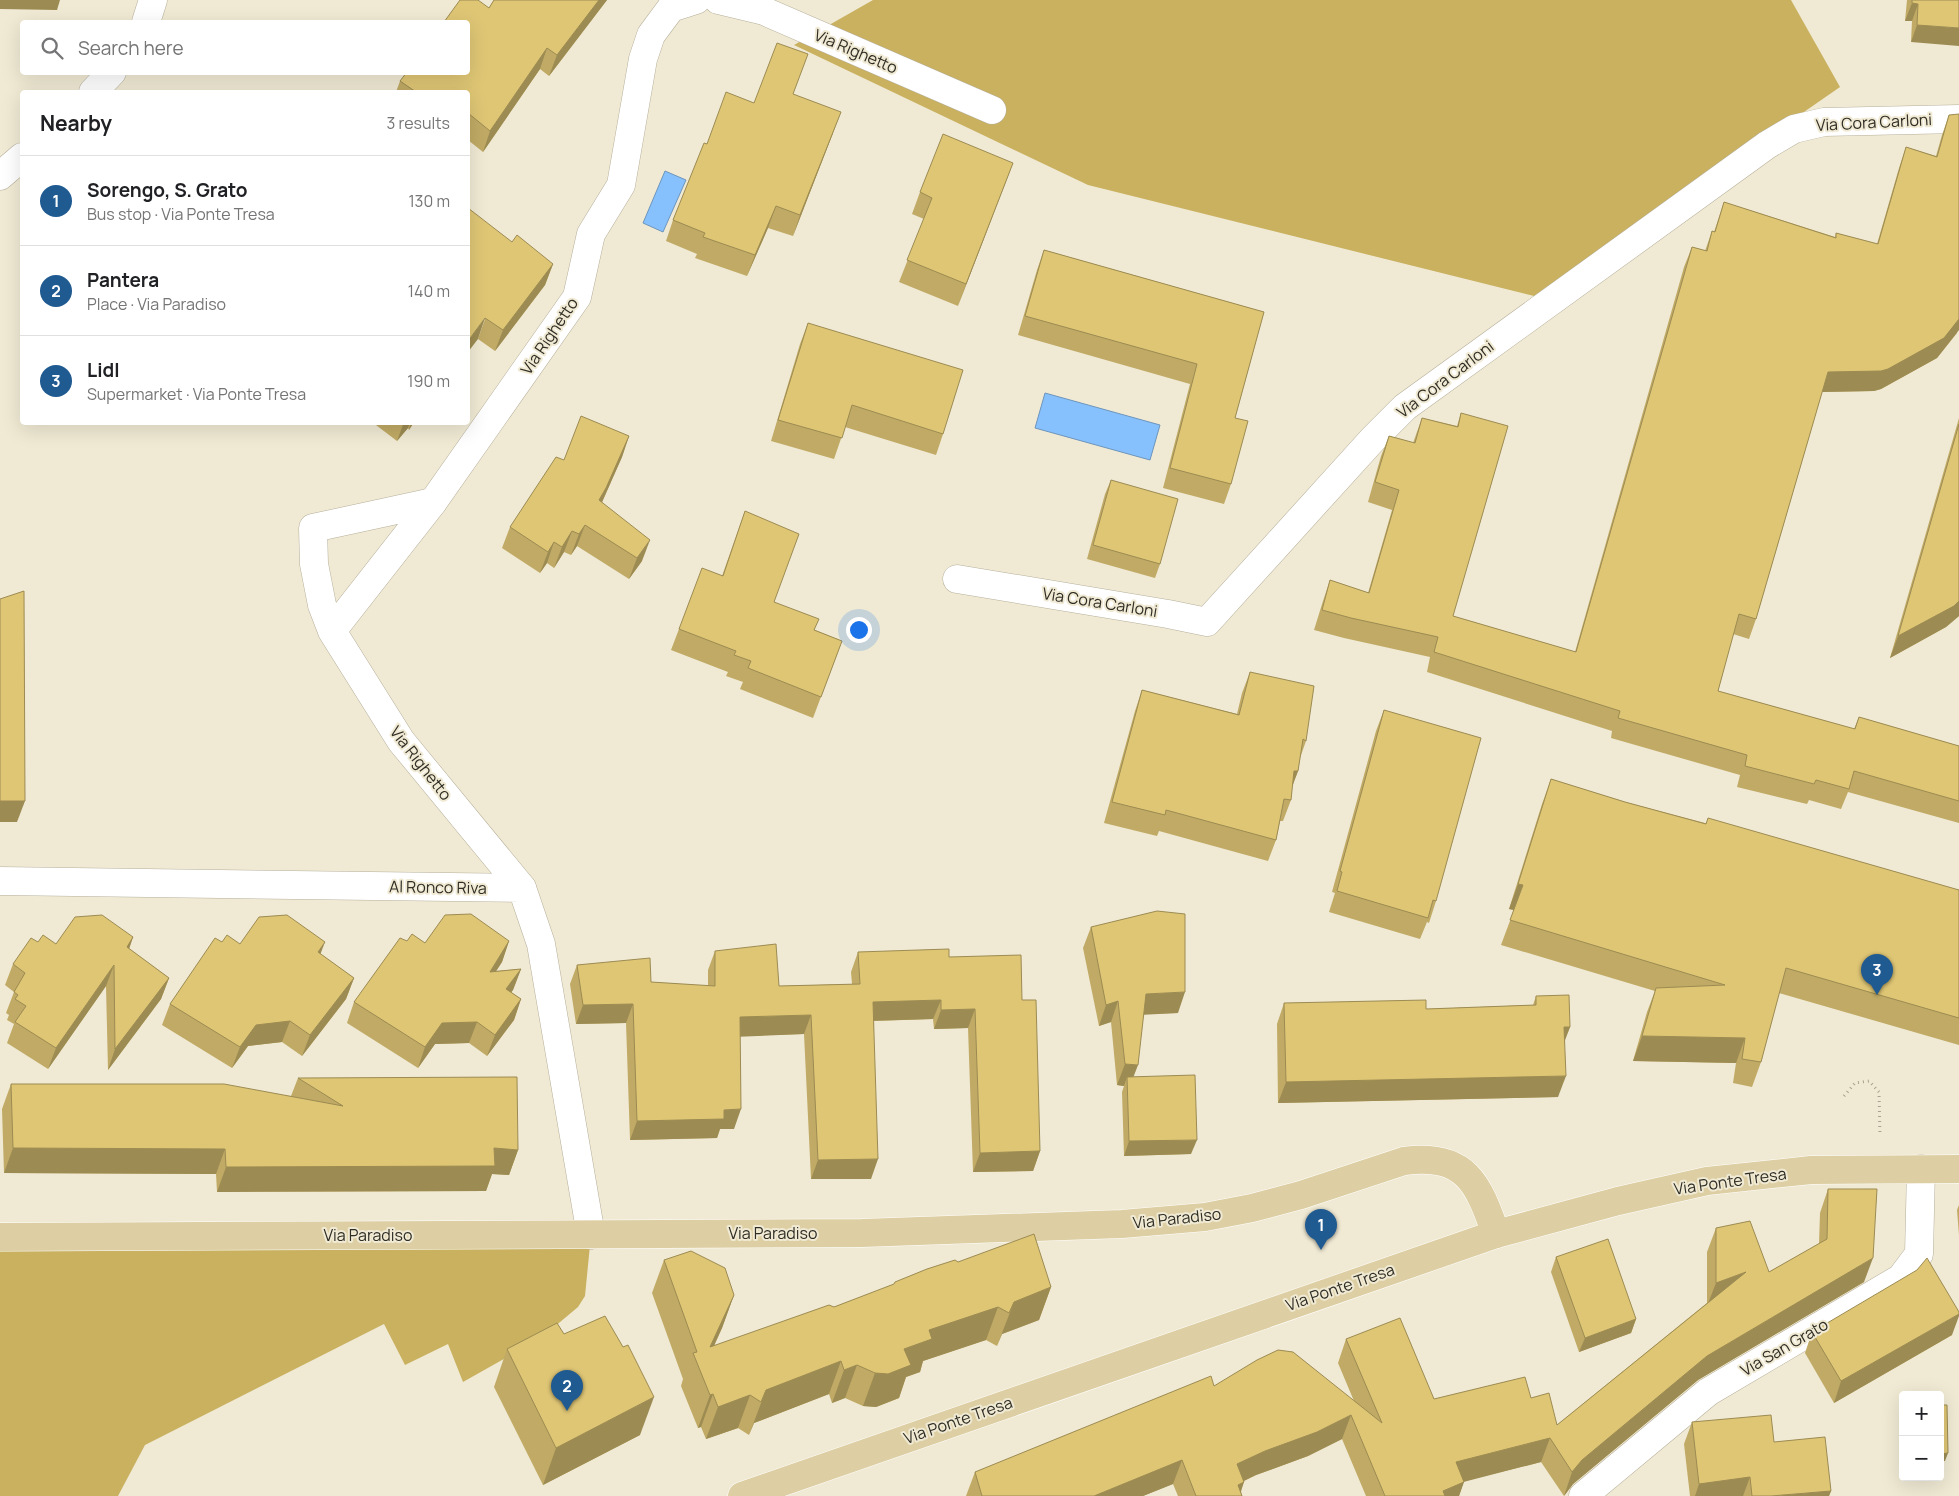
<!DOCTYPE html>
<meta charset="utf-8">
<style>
body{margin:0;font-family:Manrope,sans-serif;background:#f6f6f6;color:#202124}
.controls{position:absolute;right:15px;bottom:15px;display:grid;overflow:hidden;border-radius:5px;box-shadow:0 5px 20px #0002}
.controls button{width:45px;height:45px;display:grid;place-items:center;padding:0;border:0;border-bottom:1px solid #e0e0e0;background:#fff;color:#202124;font:25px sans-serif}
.you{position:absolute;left:858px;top:629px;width:18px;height:18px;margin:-12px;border:4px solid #fff;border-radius:50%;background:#1a73e8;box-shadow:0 0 0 8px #1a73e833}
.badge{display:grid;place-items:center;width:32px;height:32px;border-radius:50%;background:#1f5a91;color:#fff;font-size:16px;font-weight:700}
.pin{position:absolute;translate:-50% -41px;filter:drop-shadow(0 1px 2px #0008)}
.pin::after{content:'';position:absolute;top:26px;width:18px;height:15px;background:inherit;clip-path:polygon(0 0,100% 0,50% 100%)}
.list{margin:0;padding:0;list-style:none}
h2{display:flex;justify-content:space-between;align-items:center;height:65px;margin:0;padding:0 20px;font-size:21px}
h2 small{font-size:16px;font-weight:400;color:#757577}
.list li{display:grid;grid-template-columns:32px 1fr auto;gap:15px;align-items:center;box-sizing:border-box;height:90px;padding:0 20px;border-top:1px solid #e0e0e0}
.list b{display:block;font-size:19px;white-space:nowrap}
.list p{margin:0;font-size:16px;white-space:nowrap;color:#757577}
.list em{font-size:16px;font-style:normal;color:#757577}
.icon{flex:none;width:28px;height:28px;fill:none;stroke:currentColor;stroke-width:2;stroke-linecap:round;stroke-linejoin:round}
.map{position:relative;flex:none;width:1959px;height:1496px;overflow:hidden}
.search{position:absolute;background:#fff;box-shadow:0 5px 20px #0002;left:20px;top:20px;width:450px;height:55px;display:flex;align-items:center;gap:12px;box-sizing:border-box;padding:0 18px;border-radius:5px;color:#757577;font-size:19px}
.panel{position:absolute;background:#fff;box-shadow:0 5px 20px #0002;left:20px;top:90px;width:450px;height:335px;border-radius:5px}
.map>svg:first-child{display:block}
.forest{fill:#c9b160}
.water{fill:#87c1fd;stroke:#6d95bc}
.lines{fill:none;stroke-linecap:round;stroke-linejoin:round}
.minor-casing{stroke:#b6af9b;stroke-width:29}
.major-casing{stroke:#fff;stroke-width:29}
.path{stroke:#a7a291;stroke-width:3;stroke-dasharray:1 4;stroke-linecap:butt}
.minor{stroke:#fff;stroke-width:28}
.major{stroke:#ddcfa3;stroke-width:28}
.wall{fill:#c0aa65}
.shaded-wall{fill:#9c8b52}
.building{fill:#dfc675;stroke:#9c8b52}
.labels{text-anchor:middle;stroke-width:4;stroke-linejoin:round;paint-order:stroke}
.street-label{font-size:16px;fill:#2f2d24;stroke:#f0ead4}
</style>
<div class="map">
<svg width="1959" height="1496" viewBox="0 0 1959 1496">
<rect width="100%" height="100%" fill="#f0ead4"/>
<g class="forest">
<polygon points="873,0 1791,0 1840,87 1538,297 1088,185 794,45"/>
<polygon points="591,1235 585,1296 578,1307 541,1338 463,1382 448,1344 405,1365 384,1324 145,1445 118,1496 0,1496 0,1237"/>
</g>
<g class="water">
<polygon points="665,171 686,180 663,232 643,223"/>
<polygon points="1045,393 1160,425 1150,460 1035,428"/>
</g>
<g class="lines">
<g class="minor-casing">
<g id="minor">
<polyline points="718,0 764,11 992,110"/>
<polyline points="146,22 153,0"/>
<polyline points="93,92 112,72"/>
<polyline points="0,176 22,157"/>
<polyline points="433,502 577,297 591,234 621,185 643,59 651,35 671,8 696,0"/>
<polyline points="957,579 1168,614 1207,622 1373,439 1405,407 1767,145 1794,129 1824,122 1959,119"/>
<polyline points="332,631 433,502 313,528 314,564 322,605 332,631 401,741 522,888"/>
<polyline points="0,881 522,888 541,944 591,1235"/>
<polyline points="1583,1496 1708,1392 1901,1278 1919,1254 1921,1169"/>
</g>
</g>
<g class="major-casing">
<g id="major">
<path d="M0 1237 862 1233 1122 1224 1205 1217 1252 1208 1301 1195 1404 1161C1466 1153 1478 1183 1496 1234"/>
<polyline points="742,1496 1496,1234 1618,1201 1707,1181 1811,1170 1959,1169"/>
</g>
</g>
<polyline class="path" points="1844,1096 1855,1083 1869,1081 1879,1092 1880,1136"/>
<use href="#minor" class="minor"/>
<use href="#major" class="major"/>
</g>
<g class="wall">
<polygon points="494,0 607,0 549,76 540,69 483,152 468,140 468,92 396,92 400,81 489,8"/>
<polygon points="1907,0 1959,0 1911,42 1912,21 1905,21"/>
<polygon points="794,94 833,133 793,236 768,228 747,276 695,258 697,254 666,241 673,220 707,144 754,103"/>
<polygon points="1949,115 1957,333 1937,358 1881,389 1874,391 1822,392 1756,619 1749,639 1733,634 1718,691 1854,729 1859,717 1959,746 1959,823 1848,792 1841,809 1809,800 1807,804 1737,787 1740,775 1611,738 1612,731 1427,672 1430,657 1344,638 1314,630 1323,601 1330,580 1368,593 1392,510 1368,502 1381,456 1389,436 1413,443 1422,418 1457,426 1461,413 1453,616 1575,652 1684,267 1692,247 1705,251 1712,231 1714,232 1724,202 1835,237 1836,233 1877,244 1899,168 1906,147 1936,156 1942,135"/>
<polygon points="1013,163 958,306 899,282 924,219 912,214 920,192"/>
<polygon points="512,242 553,264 545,285 495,351 478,339"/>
<polygon points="1044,250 1264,312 1235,418 1231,484 1224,504 1163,488 1190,384 1018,335 1037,270"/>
<polygon points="808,323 943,434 936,455 845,427 834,459 771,441 800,344"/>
<polygon points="1959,418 1959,616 1946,627 1890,658"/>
<polygon points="372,422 414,422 409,430 408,428 397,441"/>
<polygon points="629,436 622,457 602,502 642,561 629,579 577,546 571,555 564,552 554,568 547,563 540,573 502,548 510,527 564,460"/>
<polygon points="1111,480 1160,564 1155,578 1087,559 1105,494"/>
<polygon points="745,511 774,602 815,630 842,641 813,718 740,689 743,682 726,676 728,672 671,650 679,629 722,576"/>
<polygon points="1250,672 1306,741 1300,758 1298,771 1292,787 1291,800 1283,821 1280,821 1276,840 1268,861 1159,831 1157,836 1104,823 1135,711 1142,690 1237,714 1242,693"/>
<polygon points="1384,710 1436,901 1429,923 1427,922 1420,939 1329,912 1335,893 1332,892 1376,731"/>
<polygon points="1551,779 1625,802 1959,890 1959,1045 1779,993 1761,1062 1752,1087 1733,1083 1736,1063 1633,1061 1647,1012 1655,991 1501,945 1514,910 1509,909 1542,804"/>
<polygon points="1091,927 1178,1013 1144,1014 1133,1077 1191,1154 1124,1156 1122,1092 1124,1086 1117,1085 1111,1022 1099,1026 1083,948"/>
<polygon points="133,937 129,949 169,978 161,999 108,1070 106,986 48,1069 7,1043 14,1024 7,1020 9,1015 6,1013 14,992 5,985 13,964 38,942 56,944"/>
<polygon points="407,941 425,943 509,941 502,962 496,971 521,969 513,990 511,992 521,999 514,1020 487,1056 469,1043 435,1044 418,1068 347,1023 354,1002"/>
<polygon points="222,942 320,954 354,978 346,999 302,1056 282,1042 248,1046 232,1068 162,1025 170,1004"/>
<polygon points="715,951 779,986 852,984 851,972 858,952 949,957 1022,1000 1040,1151 1033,1171 973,1172 968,1028 934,1029 933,1019 874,1021 871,1179 811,1179 804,1034 740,1036 734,1129 720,1129 717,1138 630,1140 626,1023 576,1024 570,984 577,965 651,982 708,986 708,970"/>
<polygon points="1536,996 1570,1027 1564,1042 1558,1097 1278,1103 1277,1024 1284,1003 1426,1009 1533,1005"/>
<polygon points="298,1078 518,1150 509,1175 492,1174 486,1191 217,1192 216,1174 4,1173 2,1109 11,1084 291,1096"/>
<polygon points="1828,1189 1864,1282 1698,1380 1573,1484 1564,1496 1541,1462 1464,1481 1459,1496 1366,1496 1342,1439 1308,1456 1256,1475 1244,1481 1241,1492 1242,1496 1178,1496 1173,1484 1143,1496 966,1496 975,1472 1214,1386 1354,1401 1338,1363 1346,1339 1434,1399 1531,1398 1557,1425 1707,1303 1707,1252 1716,1228 1769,1272 1819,1244 1820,1213"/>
<polygon points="1959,1205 1959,1235 1957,1210"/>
<polygon points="1556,1257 1636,1319 1631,1333 1579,1352 1551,1272"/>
<polygon points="664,1260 734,1295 722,1328 714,1346 834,1307 958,1262 1051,1287 1039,1320 1002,1334 997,1346 986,1340 923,1361 920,1372 906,1377 899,1398 876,1407 863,1406 845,1398 832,1403 829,1394 754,1423 749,1435 738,1428 706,1439 701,1427 698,1428 681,1386 683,1379 652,1293"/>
<polygon points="1812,1332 1952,1335 1834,1403 1805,1353"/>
<polygon points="564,1334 623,1347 640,1435 543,1485 494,1387 507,1349"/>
<polygon points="1692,1422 1774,1442 1831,1491 1829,1496 1690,1496 1684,1444"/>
</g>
<g class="shaded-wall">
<polygon points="0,0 60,0 57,10 0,9"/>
<polygon points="599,0 607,0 549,76 557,55"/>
<polygon points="1912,3 1918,4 1912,21 1905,21"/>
<polygon points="1917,25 1959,28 1959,46 1911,42"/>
<polygon points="547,48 540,69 483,152 490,131"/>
<polygon points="841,112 833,133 793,236 800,215"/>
<polygon points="1013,163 1005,184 958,306 966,284"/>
<polygon points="776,206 768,228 747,276 755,255"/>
<polygon points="553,264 545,285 495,351 503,330"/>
<polygon points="485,318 478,339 468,352 468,341"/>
<polygon points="1959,319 1959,330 1937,358 1881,389 1874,391 1821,392 1828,372"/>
<polygon points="404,422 410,422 408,428 397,441"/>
<polygon points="411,422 414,422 409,430"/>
<polygon points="629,436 622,457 599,509 599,500"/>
<polygon points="585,525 577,546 571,555 579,534"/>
<polygon points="572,531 564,552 554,568 562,547"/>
<polygon points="650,540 642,561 629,579 637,558"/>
<polygon points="554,542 547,563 540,573 548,552"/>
<polygon points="1959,601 1959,616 1946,627 1890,658 1898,636"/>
<polygon points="1294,771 1298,771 1290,792"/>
<polygon points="0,801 25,801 17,822 0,822"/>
<polygon points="1518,884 1523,885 1514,910 1509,909"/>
<polygon points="133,937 126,958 127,947"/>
<polygon points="509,941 502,962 482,993 490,972"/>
<polygon points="325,942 317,963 318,952"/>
<polygon points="114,965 106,986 48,1069 56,1048"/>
<polygon points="521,969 513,990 498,1010 506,989"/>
<polygon points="169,978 161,999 108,1070 115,1049"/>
<polygon points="354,978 346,999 302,1056 310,1035"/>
<polygon points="1185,992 1178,1013 1139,1015 1146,994"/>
<polygon points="521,999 514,1020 487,1056 495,1035"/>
<polygon points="941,1000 933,1019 866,1021 873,1002"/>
<polygon points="1118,1001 1111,1022 1099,1026 1106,1005"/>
<polygon points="633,1004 626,1023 576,1024 583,1005"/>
<polygon points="975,1009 968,1028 934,1029 941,1010"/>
<polygon points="811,1015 804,1034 733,1037 740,1017"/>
<polygon points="290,1021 282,1042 248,1046 232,1068 240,1047 256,1025"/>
<polygon points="477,1022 469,1043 435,1044 418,1068 425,1047 442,1023"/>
<polygon points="1564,1027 1570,1027 1562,1048"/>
<polygon points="1642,1036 1745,1038 1736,1063 1633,1061"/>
<polygon points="1125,1064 1138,1065 1130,1086 1127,1077 1124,1086 1117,1085"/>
<polygon points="1566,1076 1558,1097 1278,1103 1286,1082"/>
<polygon points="741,1109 734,1129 720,1129 717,1138 630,1140 637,1121 724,1110"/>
<polygon points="1197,1140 1191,1154 1124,1156 1129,1141"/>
<polygon points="13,1148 225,1149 216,1174 4,1173"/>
<polygon points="494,1148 518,1150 509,1175 492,1174 486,1191 217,1192 226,1167"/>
<polygon points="1040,1151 1033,1171 973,1172 980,1153"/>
<polygon points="878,1159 871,1179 811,1179 818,1160"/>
<polygon points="1873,1258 1864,1282 1698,1380 1573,1484 1564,1496 1572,1472 1582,1460 1707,1356"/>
<polygon points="1746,1272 1707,1306 1716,1283"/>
<polygon points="1051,1287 1039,1320 1002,1334 997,1346 1014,1302"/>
<polygon points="734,1295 722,1328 701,1374 710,1347"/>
<polygon points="998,1307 986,1340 923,1361 920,1372 906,1377 899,1398 876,1407 863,1406 875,1373 904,1349 929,1330"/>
<polygon points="1959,1314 1959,1316 1952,1335 1834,1403 1841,1381"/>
<polygon points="1636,1319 1631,1333 1579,1352 1585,1338"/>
<polygon points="841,1361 829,1394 754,1423 749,1435 766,1390"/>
<polygon points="857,1365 845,1398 832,1403 844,1370"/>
<polygon points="713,1394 701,1427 698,1428 710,1395"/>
<polygon points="750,1395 738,1428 706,1439 718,1407"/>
<polygon points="654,1397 640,1435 543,1485 556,1448"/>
<polygon points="1351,1415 1342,1439 1308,1456 1256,1475 1229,1488 1237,1464 1265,1451"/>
<polygon points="1550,1438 1541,1462 1448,1486 1456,1462"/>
<polygon points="1948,1453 1945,1461 1940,1461 1940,1454"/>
<polygon points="1182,1460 1173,1484 1143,1496 1094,1496"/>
<polygon points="1750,1477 1743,1496 1695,1496 1699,1484"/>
<polygon points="1244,1482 1239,1496 1238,1485"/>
<polygon points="1464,1482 1459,1496 1441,1496 1443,1491"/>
<polygon points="1831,1491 1829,1496 1771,1496"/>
</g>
<g class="building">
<polygon points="460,0 478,0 489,8 494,0 599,0 557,55 547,48 490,131 468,113 468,92 416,92 400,81 407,72 468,72 468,22 444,22"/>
<polygon points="1912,0 1959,0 1959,28 1917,25 1918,4 1912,3"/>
<polygon points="777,43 808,54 793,94 841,112 800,215 776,206 755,255 703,237 705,233 673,220 704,143 707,144 726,92 754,103"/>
<polygon points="1959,114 1959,319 1944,338 1888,369 1881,371 1828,372 1756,619 1739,614 1718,691 1855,729 1859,717 1959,746 1959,801 1854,771 1849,789 1816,780 1814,784 1745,766 1747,755 1618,718 1620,711 1434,652 1438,637 1351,618 1322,610 1330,580 1369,593 1399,490 1375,482 1389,436 1415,443 1422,418 1458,427 1461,413 1508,426 1453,616 1576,652 1692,247 1707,251 1712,231 1715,232 1724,202 1836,238 1836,233 1878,244 1906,147 1937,157 1949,115"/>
<polygon points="943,134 1013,163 966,284 907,260 932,198 920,192"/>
<polygon points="468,208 512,242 517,235 553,264 503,330 485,318 468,341"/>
<polygon points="1044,250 1264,312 1235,418 1248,421 1231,484 1170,468 1197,364 1025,316"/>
<polygon points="808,323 963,370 943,434 852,405 842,438 778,420"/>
<polygon points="581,416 629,436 606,488 599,500 650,540 637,558 585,525 579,534 572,531 562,547 554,542 548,552 510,527 556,457 564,460"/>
<polygon points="1959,424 1959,601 1954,606 1898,636"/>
<polygon points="1111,480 1178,499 1160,564 1093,545"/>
<polygon points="745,511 799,534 774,602 819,619 814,630 842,641 821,697 748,668 751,661 734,655 736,651 679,629 702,568 723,576"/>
<polygon points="24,591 25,801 0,801 0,599"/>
<polygon points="1250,672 1314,686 1306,741 1303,739 1298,771 1294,771 1291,800 1284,799 1276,840 1166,810 1165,815 1112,802 1142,690 1239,715"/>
<polygon points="1384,710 1481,738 1436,901 1433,900 1428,918 1337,891 1342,872 1340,871"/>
<polygon points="1551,779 1625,802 1706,824 1708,818 1959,890 1959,1018 1786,968 1761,1062 1742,1059 1745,1038 1642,1036 1656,988 1725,985 1510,920 1523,885 1518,884"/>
<polygon points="1157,911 1185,914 1185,992 1146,994 1138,1065 1125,1064 1118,1001 1106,1005 1091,927"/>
<polygon points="471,914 509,941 490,972 521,969 506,989 521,999 495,1035 477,1022 442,1023 425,1047 354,1002 400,938 407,941 412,934 425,943 445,915"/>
<polygon points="102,915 133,937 127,947 169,978 115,1049 114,965 56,1048 15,1022 26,1006 15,999 18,995 14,992 25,973 13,964 31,938 38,942 43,935 56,944 75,917"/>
<polygon points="287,915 325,942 318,952 354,978 310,1035 290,1021 256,1025 240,1047 170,1004 215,938 222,942 227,935 240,944 259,917"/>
<polygon points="776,944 779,986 860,984 858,952 949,949 949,957 1021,955 1022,1000 1036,1000 1040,1151 980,1153 975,1009 941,1010 941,1000 873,1002 878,1159 818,1160 811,1015 740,1017 741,1109 724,1110 724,1119 637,1121 633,1004 583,1005 577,965 650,958 651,982 715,986 715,951"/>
<polygon points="1569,995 1570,1027 1564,1027 1566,1076 1286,1082 1284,1003 1426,1000 1426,1009 1536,1005 1536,996"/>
<polygon points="1195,1075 1197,1140 1129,1141 1127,1077"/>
<polygon points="517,1077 518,1150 494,1148 495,1166 226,1167 225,1149 13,1148 11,1084 224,1084 343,1106 298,1078"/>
<polygon points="1828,1189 1877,1189 1873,1258 1707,1356 1582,1460 1572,1472 1550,1438 1456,1462 1464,1482 1443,1491 1445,1496 1385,1496 1351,1415 1317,1432 1265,1451 1237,1464 1244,1482 1238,1485 1242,1496 1196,1496 1182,1460 1094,1496 982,1496 975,1472 1211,1376 1214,1386 1257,1360 1278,1350 1293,1352 1382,1423 1346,1339 1400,1318 1434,1399 1525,1377 1531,1398 1549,1393 1557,1425 1746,1272 1716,1283 1716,1228 1750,1221 1769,1272 1827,1239"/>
<polygon points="1034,1234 1051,1287 1014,1302 1009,1313 998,1307 929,1330 932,1339 904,1349 911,1365 888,1374 875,1373 857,1365 844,1370 841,1361 766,1390 761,1402 750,1395 718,1407 713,1394 710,1395 693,1353 697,1352 664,1260 691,1251 725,1268 734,1295 710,1347 829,1305 834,1307 894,1284 895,1282 927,1269 955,1260 958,1262"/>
<polygon points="1608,1239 1636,1319 1585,1338 1556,1257"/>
<polygon points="1927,1258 1959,1312 1959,1314 1841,1381 1812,1332 1917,1270"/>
<polygon points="605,1316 623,1347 628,1345 654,1397 556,1448 507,1349 557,1323 564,1334"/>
<polygon points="1940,1405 1947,1405 1948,1453 1940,1454"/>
<polygon points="1771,1415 1774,1442 1825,1437 1831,1491 1771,1496 1752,1496 1750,1477 1699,1484 1692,1422"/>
</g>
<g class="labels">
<g class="street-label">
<text transform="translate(856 51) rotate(23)" y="6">Via Righetto</text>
<text transform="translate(1874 122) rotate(-3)" y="6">Via Cora Carloni</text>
<text transform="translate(549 336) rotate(-56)" y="6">Via Righetto</text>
<text transform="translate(1445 379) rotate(-37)" y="6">Via Cora Carloni</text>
<text transform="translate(1100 602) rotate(9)" y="6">Via Cora Carloni</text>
<text transform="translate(421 763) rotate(52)" y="6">Via Righetto</text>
<text transform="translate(438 887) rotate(1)" y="6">Al Ronco Riva</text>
<text transform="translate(1730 1181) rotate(-8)" y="6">Via Ponte Tresa</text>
<text transform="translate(1177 1218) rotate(-6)" y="6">Via Paradiso</text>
<text x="773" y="1239">Via Paradiso</text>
<text x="368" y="1241">Via Paradiso</text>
<text transform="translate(1340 1287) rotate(-19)" y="6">Via Ponte Tresa</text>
<text transform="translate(1784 1347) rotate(-30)" y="6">Via San Grato</text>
<text transform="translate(958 1420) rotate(-19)" y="6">Via Ponte Tresa</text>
</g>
</g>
</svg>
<div class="controls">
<button>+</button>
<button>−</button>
</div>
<div class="you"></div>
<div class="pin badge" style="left:1321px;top:1250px">1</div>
<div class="pin badge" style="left:567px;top:1411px">2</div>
<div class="pin badge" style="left:1877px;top:995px">3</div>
<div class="search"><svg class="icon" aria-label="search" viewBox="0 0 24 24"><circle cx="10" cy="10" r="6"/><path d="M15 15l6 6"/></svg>Search here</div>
<section class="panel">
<h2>Nearby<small>3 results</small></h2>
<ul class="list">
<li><span class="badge">1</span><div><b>Sorengo, S. Grato</b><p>Bus stop · Via Ponte Tresa</p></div><em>130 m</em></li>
<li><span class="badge">2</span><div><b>Pantera</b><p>Place · Via Paradiso</p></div><em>140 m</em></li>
<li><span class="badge">3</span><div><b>Lidl</b><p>Supermarket · Via Ponte Tresa</p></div><em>190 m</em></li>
</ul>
</section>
</div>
